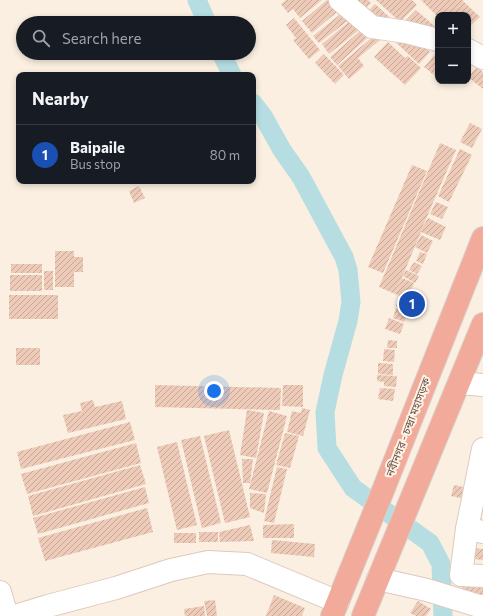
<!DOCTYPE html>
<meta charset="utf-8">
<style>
body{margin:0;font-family:Commissioner,"Noto Sans Bengali",sans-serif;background:#242831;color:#f1f3f6}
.controls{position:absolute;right:12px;top:12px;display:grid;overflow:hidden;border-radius:8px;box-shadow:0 2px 6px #0003}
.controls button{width:36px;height:36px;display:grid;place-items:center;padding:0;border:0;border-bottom:1px solid #363941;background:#171b24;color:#f1f3f6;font:20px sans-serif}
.you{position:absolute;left:214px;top:391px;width:14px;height:14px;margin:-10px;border:3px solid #fff;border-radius:50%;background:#1a73e8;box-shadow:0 0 0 6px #1a73e833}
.badge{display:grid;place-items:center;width:26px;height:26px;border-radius:50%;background:#de634b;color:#fff;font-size:13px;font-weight:700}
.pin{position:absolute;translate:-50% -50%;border:2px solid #fff;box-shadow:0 1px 4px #0006}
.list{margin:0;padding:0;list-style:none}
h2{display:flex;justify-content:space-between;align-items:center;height:52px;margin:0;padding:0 16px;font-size:17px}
h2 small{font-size:13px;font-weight:400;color:#9ea1a6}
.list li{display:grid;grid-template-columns:26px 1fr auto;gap:12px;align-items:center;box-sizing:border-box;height:60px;padding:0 16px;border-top:1px solid #363941}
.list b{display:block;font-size:15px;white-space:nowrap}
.list p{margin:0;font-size:13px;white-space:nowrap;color:#9ea1a6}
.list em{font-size:13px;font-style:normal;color:#9ea1a6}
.icon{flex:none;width:22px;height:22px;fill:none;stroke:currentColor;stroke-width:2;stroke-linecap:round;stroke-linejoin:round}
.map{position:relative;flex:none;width:483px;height:616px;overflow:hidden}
.search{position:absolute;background:#171b24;box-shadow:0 2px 6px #0003;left:16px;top:16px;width:240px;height:44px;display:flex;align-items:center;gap:10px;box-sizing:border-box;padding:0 14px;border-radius:22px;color:#9ea1a6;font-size:15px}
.panel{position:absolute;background:#171b24;box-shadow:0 2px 6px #0003;left:16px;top:72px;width:240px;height:112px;border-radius:8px}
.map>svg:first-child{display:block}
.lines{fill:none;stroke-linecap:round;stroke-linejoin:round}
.canal{stroke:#b6dee2;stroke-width:19}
.building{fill:url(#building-hatch)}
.minor-casing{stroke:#decabd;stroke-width:24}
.highway-casing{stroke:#d7cfcc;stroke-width:24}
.minor{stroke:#fff;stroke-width:22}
.highway{stroke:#f2ab9a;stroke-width:22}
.labels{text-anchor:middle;stroke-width:4;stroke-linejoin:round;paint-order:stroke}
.street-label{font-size:11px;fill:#6f5449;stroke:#fef3e6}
</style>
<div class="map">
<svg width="483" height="616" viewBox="0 0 483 616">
<defs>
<pattern id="building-hatch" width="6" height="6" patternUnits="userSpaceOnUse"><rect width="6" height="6" fill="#eecbb9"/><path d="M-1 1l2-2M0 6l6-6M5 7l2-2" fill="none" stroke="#c5a798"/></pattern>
</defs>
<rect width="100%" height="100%" fill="#faefe0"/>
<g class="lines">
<g class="canal">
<polyline points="197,0 207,23"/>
<polyline points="221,53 232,75"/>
<polyline points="253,103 263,116 282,150 301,177 344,257 348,270 351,302 348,321 333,375 325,412 327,448 353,488 430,543 441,564 443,616"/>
</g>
</g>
<g class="building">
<polygon points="286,0 322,0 300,18 293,9 288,13 281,4"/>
<polygon points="327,0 335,0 342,8 312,33 302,21"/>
<polygon points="343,0 368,0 371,3 359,15"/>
<polygon points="376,0 412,0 417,5 400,22"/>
<polygon points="421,0 462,0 480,17 468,28 468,15 438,15 438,17"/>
<polygon points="375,4 398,25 364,15"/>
<polygon points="348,8 354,16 319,43 313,36"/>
<polygon points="416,10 438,29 438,40 430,49 402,24"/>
<polygon points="357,15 365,25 329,54 322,44"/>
<polygon points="294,18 320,50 309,59 293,40 296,38 286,25"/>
<polygon points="367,25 373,33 337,65 330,57"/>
<polygon points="375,35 380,40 358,58 364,66 349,79 338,66"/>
<polygon points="412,36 430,52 419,64 390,37"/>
<polygon points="388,42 405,58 408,56 421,68 405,85 374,57"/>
<polygon points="436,53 438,54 438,78 424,67"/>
<polygon points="324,54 344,75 335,84 315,63"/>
<polygon points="477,67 483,72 483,89 468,77"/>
<polygon points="470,123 482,129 472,148 460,142"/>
<polygon points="440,143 456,150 422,228 428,218 446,227 440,240 421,232 395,294 379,287"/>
<polygon points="460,149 472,155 449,202 438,196"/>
<polygon points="412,165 427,171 383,273 368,267"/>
<polygon points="139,186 145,198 134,203 129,191"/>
<polygon points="436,202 448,207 442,219 430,214"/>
<polygon points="421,235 433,241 427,253 415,247"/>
<polygon points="55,251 74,251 74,257 83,257 83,272 74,272 74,287 55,287"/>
<polygon points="420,252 427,254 423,264 416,261"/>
<polygon points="414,262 422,266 417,274 409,270"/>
<rect x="11" y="264" width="31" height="9"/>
<polygon points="406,270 419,276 415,283 403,276"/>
<rect x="44" y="271" width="9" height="19"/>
<rect x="10" y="275" width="32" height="16"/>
<polygon points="402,278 414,283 407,299 395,294"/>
<rect x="9" y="295" width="49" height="24"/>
<polygon points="400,298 410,302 406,311 396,306"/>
<polygon points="396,308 408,313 404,322 393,318"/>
<polygon points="389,318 404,324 400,334 385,329"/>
<polygon points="388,340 397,341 397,348 387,348"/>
<rect x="16" y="348" width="24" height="17"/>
<polygon points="384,349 395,350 394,362 383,361"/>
<polygon points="378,363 393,364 393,375 378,374"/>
<polygon points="377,375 397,376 396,387 384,386 384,382 377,381"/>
<polygon points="155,385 281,388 280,410 155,407"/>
<polygon points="283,385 303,385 303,407 282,406"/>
<polygon points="380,388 395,389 393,401 378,399"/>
<polygon points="93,400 95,407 122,401 126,419 68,433 63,415 82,411 80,403"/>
<polygon points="302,408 310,410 303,436 287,432 292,411 301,413"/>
<polygon points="247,410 264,413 256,458 240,455"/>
<polygon points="269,411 287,416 267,493 249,489"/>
<polygon points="130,422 135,440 21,469 17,452"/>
<polygon points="229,430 250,517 225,523 204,436"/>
<polygon points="285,433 299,436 290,468 276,465"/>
<polygon points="200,436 221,523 202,528 181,440"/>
<polygon points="177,442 197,525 177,530 157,447"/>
<polygon points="136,443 141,463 27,494 21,474"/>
<polygon points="242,459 253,459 250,483 243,483"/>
<polygon points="140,465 146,484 33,516 28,496"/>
<polygon points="277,467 287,469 274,523 264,521"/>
<polygon points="454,485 468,488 465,499 451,496"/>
<polygon points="145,487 149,503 38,534 33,518"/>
<polygon points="250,493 266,494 264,513 250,508"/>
<polygon points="147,508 153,532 45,561 38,538"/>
<polygon points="294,524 294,538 263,538 263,525"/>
<polygon points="250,525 254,541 220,542 219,532"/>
<rect x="199" y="532" width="19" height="10"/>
<rect x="174" y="533" width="22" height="10"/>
<polygon points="272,540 315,544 314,557 271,553"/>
<polygon points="466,547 483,549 483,560 465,558"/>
<polygon points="483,582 483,599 464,600 462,584"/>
<polygon points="274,595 305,608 302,616 266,616"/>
<polygon points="215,600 217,616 207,616 204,601"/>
<polygon points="418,601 431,609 426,616 416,616 410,613"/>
<polygon points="204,606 205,616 185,616 184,609"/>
</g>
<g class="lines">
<g class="minor-casing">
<g id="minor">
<polyline points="340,0 372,27 406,32 438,40"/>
<polyline points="468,50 483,58"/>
<polyline points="459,383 483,385"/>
<polyline points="483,449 467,529 483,532"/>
<polyline points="467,529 461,575 483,576"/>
<polyline points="378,579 427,590 479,606 483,606"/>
<polyline points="0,592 7,616"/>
<polyline points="15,616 48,606 116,588 171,570 208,562 247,564 338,602"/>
</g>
</g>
<g class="highway-casing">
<g id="highway">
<polyline points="332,616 380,498 483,238"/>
<polyline points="363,616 483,324"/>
</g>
</g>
<use href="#minor" class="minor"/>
<use href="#highway" class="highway"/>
</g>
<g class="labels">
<g class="street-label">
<text transform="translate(408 427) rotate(-69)" y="4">নবীনগর - চন্দ্রা মহাসড়ক</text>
</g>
</g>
</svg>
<div class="controls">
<button>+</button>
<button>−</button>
</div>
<div class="you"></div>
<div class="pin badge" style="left:412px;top:304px;background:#1a4fb4">1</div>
<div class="search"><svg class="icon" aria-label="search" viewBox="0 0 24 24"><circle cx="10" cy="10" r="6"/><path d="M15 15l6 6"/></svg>Search here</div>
<section class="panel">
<h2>Nearby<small></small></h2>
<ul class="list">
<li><span class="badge" style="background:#1a4fb4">1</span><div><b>Baipaile</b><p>Bus stop</p></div><em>80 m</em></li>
</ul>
</section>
</div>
